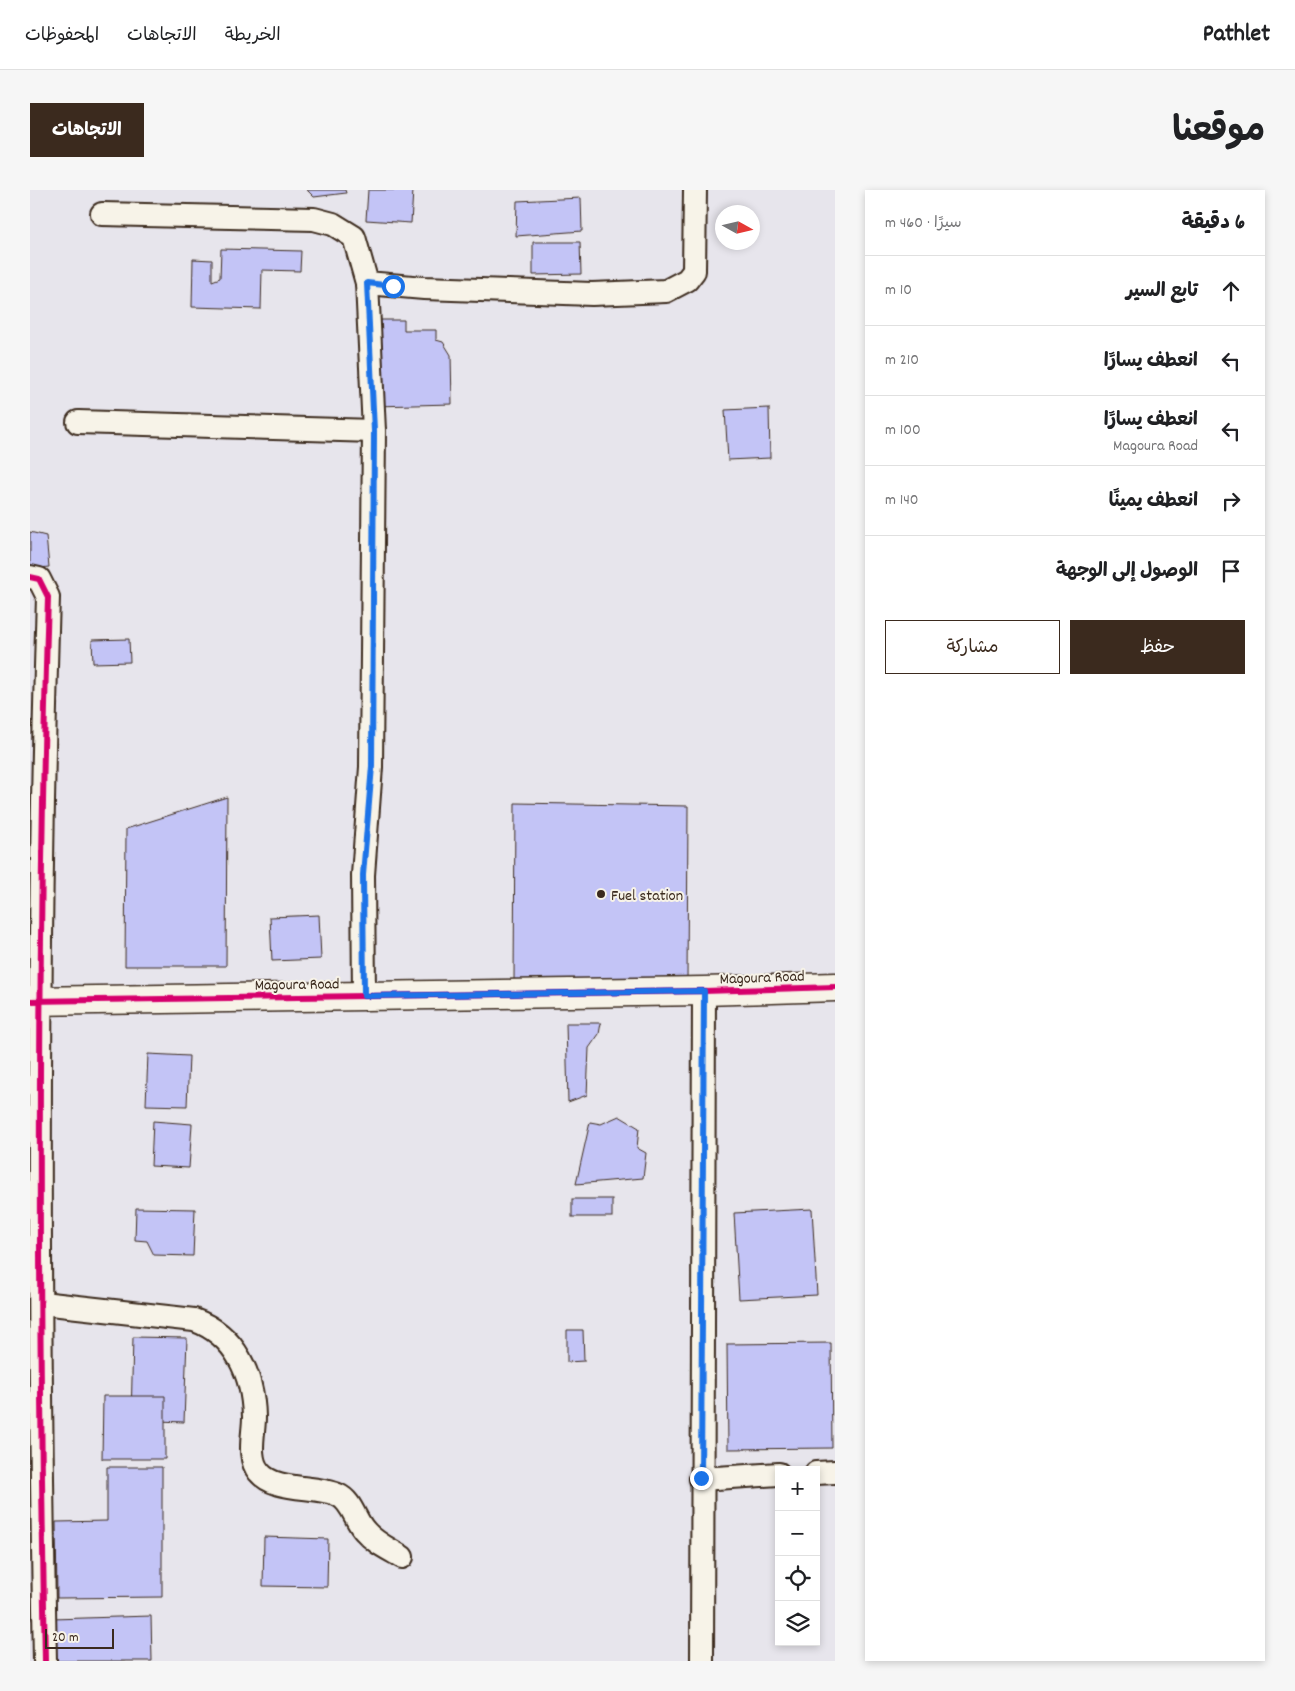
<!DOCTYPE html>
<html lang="ar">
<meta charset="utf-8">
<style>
body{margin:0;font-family:Dekko,"Playpen Sans Arabic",sans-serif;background:#f6f6f6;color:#202124;direction:rtl}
.controls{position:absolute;right:15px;bottom:15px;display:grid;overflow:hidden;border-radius:0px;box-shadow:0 2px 8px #0003}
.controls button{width:45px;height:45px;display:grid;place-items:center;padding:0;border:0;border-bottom:1px solid #e0e0e0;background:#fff;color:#202124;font:25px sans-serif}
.compass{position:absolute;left:685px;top:15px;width:45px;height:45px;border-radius:50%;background:#fff;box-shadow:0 2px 8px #0003;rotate:98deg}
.scale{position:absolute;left:15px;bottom:12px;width:69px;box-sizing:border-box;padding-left:5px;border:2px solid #3b2a1e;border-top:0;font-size:14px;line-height:18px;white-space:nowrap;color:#3b2a1e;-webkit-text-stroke:4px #f7f3e8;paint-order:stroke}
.stop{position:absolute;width:15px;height:15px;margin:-11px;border:4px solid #1a73e8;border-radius:50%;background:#fff}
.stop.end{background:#1a73e8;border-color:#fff;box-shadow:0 1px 5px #0008}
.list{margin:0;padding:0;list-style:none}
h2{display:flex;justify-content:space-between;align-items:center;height:65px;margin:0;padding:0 20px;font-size:21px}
h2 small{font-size:16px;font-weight:400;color:#757577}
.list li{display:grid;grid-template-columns:32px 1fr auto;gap:15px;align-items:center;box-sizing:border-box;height:70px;padding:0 20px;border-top:1px solid #e0e0e0}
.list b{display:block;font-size:19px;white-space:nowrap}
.list p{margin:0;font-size:16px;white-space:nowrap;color:#757577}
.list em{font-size:16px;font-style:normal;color:#757577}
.actions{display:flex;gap:10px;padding:15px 20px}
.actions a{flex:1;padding:11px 0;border:1px solid #3b2a1e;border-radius:0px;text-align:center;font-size:18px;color:#3b2a1e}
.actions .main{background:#3b2a1e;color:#fff}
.icon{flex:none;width:28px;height:28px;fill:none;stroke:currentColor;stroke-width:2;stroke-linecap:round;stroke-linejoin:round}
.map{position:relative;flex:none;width:805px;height:1471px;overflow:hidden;direction:ltr;border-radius:0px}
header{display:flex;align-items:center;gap:30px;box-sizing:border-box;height:70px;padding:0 25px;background:#fff;border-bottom:1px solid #e0e0e0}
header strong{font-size:24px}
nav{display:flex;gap:28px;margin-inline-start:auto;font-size:18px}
.intro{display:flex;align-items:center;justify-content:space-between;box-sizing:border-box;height:120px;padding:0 30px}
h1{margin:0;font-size:35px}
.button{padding:12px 22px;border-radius:0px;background:#3b2a1e;color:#fff;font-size:18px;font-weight:700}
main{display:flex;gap:30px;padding:0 30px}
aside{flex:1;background:#fff;border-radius:0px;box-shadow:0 2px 8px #0003}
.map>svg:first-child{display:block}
.building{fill:#c3c4f6;stroke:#3b2a1e}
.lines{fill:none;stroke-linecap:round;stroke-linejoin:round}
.minor-casing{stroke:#3b2a1e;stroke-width:26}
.tertiary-casing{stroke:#3b2a1e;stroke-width:31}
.minor{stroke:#f7f3e8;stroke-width:22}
.tertiary{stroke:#f7f3e8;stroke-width:28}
.cycleway-casing{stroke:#f7f3e8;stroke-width:9}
.cycleway{stroke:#d6006c;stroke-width:6}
.route{stroke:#1a73e8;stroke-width:6}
.poi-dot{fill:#3b2a1e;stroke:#f7f3e8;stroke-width:2}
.labels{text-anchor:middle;stroke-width:4;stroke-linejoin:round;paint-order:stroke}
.poi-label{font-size:16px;fill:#3b2a1e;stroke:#f7f3e8;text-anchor:start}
.street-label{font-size:16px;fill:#3b2a1e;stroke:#f7f3e8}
</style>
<header>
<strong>Pathlet</strong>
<nav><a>الخريطة</a><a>الاتجاهات</a><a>المحفوظات</a></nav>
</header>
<div class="intro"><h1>موقعنا</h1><a class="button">الاتجاهات</a></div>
<main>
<aside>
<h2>6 دقيقة<small>سيرًا · 460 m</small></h2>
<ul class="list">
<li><svg class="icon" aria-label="ahead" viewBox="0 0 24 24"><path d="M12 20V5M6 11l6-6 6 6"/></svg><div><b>تابع السير</b></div><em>10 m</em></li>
<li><svg class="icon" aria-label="left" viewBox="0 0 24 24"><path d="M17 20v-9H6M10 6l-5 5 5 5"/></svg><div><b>انعطف يسارًا</b></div><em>210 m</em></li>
<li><svg class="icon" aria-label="left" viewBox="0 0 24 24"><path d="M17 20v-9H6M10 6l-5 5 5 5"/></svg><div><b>انعطف يسارًا</b><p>Magoura Road</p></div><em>100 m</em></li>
<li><svg class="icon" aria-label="right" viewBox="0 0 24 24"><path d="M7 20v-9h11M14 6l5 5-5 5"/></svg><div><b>انعطف يمينًا</b></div><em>140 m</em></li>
<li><svg class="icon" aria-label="arrive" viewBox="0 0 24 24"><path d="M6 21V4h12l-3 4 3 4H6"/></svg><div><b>الوصول إلى الوجهة</b></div></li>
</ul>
<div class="actions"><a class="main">حفظ</a><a>مشاركة</a></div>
</aside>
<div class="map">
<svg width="805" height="1471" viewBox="0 0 805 1471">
<rect width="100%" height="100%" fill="#e7e5ec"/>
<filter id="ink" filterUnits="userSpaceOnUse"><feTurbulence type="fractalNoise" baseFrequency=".02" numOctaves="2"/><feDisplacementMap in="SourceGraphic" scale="10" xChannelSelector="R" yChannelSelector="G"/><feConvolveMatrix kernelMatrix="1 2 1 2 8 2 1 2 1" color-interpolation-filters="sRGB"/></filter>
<g filter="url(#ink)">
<g class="building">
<polygon points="277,0 315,0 316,3 284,7"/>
<polygon points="338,0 383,0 381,33 336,30"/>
<polygon points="551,8 552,41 486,46 487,11"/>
<polygon points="503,52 550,52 551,84 503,85"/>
<polygon points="191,59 271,61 270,81 232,80 231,119 162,117 163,69 182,70 182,91 190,88"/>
<polygon points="343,130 374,130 374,140 406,140 406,150 413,152 421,165 422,214 345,216"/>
<polygon points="739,218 740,268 698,270 695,220"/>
<polygon points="0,342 16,346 19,377 0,379"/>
<polygon points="99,449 100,472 63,473 62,450"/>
<polygon points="197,607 196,776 95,776 96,639"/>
<polygon points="485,613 658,616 657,792 484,793"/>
<polygon points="289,725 291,769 242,771 240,727"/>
<polygon points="536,833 571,833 569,844 559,858 557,905 538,912"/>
<polygon points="118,864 159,866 157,916 116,915"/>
<polygon points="589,926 609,938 607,958 616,963 613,988 546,994 560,932 571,934"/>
<polygon points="123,931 162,934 159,978 121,976"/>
<rect x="542" y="1009" width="40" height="18"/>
<polygon points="106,1018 165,1019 163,1066 124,1065 117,1051 105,1050"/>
<polygon points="782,1019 787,1105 709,1109 704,1023"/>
<polygon points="537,1140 553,1140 554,1171 537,1172"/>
<polygon points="103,1147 157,1148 154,1232 101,1230"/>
<polygon points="801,1153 802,1258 698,1259 697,1154"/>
<polygon points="73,1206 135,1206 135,1269 72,1269"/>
<polygon points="77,1277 132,1277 132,1407 27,1408 26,1332 77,1331"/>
<polygon points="234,1347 298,1349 297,1397 233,1396"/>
<polygon points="121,1426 122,1471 23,1471 22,1429"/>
</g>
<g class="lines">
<g class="minor-casing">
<g id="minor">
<polyline points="72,24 284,29 303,34 324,47 337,93 394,98 562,104 636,101 657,90 664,81 665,0"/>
<polyline points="48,232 344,241"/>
<path d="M0 387 9 389 18 407C7 761 8 1117 15 1471"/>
<polyline points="334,806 333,685 341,577 344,241 337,93"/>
<path d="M12 1113 164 1130C206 1145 223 1185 224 1227 224 1244 217 1268 229 1282 245 1302 286 1295 308 1305 322 1311 325 1331 335 1341 345 1353 359 1359 372 1367"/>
<polyline points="786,1283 805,1282"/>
<polyline points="671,1289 749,1284"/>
<polyline points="672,1471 674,801"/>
</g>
</g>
<g class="tertiary-casing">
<polyline id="tertiary" points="0,811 674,801 805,797"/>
</g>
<use href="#minor" class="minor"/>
<use href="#tertiary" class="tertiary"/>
<g class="cycleway-casing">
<g id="cycleway">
<path d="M0 387 9 389 18 407C7 761 8 1117 15 1471"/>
<polyline points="0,811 674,801 805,797"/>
</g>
</g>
<use href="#cycleway" class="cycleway"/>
</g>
</g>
<g class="lines" filter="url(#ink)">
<polyline class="route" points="363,96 337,93 344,241 342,576 333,685 334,806 674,801 671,1288"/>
</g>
<circle class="poi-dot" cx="571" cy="704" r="5"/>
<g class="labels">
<g class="poi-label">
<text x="581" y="710">Fuel station</text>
</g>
<g class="street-label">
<text transform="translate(732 786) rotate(-2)" y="6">Magoura Road</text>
<text transform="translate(267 793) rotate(-1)" y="6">Magoura Road</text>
</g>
</g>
</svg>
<div class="controls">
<button>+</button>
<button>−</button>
<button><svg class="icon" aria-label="locate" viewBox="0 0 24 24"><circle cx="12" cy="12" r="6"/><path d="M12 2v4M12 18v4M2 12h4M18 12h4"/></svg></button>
<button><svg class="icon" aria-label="layers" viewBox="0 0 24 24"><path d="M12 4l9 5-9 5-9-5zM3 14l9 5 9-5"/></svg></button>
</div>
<svg class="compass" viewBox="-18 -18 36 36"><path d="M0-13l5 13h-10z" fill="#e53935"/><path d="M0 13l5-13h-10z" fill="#757577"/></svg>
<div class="scale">20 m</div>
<div class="stop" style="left:363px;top:96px"></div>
<div class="stop end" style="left:671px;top:1288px"></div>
</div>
</main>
